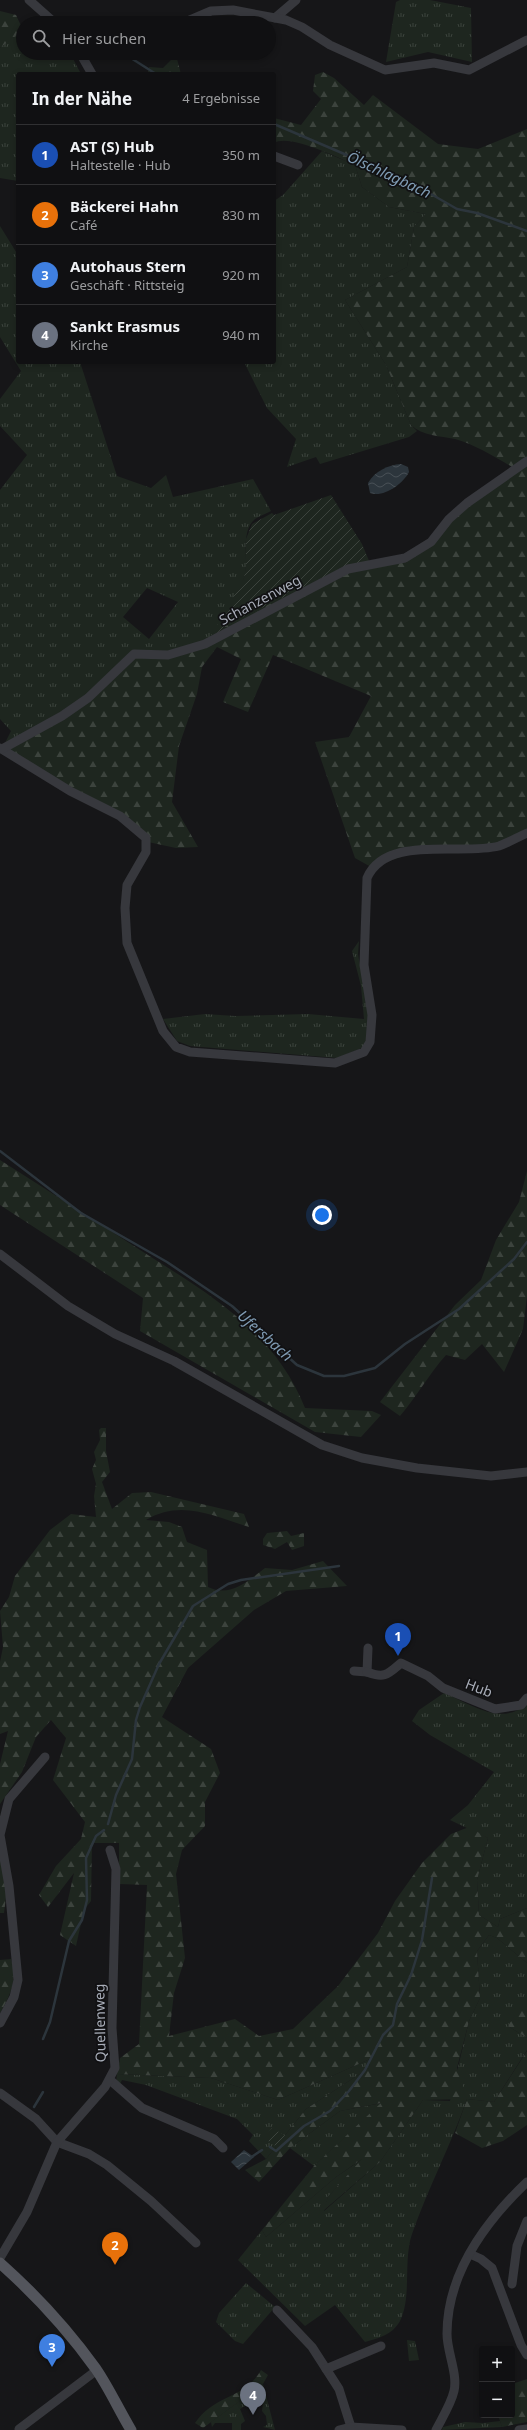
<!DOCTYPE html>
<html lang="de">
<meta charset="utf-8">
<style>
body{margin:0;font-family:"Noto Sans",sans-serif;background:#19191b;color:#f1f3f6}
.controls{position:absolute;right:12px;bottom:12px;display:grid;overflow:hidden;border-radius:4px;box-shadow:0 2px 6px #0003}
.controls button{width:36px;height:36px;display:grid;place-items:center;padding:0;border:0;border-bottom:1px solid #303032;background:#101012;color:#f1f3f6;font:20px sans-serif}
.you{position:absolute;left:322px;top:1215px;width:14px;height:14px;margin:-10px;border:3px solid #fff;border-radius:50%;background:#1a73e8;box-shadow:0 0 0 6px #1a73e833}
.badge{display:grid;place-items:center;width:26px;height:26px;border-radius:50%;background:#d93025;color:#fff;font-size:13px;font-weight:700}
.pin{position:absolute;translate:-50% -33px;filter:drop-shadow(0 1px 2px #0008)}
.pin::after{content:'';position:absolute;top:21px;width:14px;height:12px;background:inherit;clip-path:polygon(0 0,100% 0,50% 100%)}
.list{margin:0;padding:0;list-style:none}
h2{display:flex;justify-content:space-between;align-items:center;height:52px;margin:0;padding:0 16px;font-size:17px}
h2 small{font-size:13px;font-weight:400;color:#9c9d9f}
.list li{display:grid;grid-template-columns:26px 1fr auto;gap:12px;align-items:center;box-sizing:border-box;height:60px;padding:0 16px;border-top:1px solid #303032}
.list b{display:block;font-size:15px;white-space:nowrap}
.list p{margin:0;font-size:13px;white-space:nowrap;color:#9c9d9f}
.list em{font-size:13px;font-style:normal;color:#9c9d9f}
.icon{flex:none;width:22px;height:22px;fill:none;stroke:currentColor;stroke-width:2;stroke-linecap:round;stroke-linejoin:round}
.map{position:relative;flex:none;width:527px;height:2430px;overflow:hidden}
.search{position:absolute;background:#101012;box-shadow:0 2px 6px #0003;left:16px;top:16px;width:260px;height:44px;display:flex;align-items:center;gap:10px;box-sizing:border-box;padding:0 14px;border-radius:22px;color:#9c9d9f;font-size:15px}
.panel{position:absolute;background:#101012;box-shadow:0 2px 6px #0003;left:16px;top:72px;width:260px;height:292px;border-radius:4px}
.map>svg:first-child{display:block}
.grass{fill:url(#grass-tufts);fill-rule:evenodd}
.forest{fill:url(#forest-firs)}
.garden{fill:url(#garden-furrows)}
.water{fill:url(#water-waves)}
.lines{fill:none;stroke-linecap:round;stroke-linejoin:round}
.stream{stroke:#2c353c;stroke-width:2.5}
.minor{stroke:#37383d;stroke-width:9}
.major{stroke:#53555c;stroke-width:11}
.labels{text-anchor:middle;stroke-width:3.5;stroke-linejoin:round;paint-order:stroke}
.street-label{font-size:14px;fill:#a8adb8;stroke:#111113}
.water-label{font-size:15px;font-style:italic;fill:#7f9bb3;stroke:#111113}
</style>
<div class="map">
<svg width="527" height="2430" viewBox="0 0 527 2430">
<defs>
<pattern id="grass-tufts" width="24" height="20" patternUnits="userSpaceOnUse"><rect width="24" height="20" fill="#1e261f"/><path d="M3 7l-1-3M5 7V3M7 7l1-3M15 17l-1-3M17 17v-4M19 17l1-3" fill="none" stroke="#3c433d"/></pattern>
<pattern id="forest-firs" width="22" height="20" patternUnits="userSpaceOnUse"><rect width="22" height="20" fill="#1e261f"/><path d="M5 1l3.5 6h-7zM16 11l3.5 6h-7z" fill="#3c433d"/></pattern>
<pattern id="garden-furrows" width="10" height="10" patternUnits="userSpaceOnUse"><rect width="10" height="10" fill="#1e261f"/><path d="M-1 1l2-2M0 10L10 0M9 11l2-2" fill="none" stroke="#3c433d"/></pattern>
<pattern id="water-waves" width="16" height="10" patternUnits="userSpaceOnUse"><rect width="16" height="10" fill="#2c353c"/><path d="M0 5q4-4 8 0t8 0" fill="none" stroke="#485056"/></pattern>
</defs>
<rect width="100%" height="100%" fill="#161618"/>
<g class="grass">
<polygon points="400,0 430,0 471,8 472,62 428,52 386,62 396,2"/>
<polygon points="23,29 23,53 70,53 81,74 18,74 18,181 0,178 0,48"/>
<polygon points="322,151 355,165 362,187 389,207 426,214 414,227 407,267 345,300 386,365 411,425 417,431 409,437 320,464 316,457 287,467 296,439 267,408 244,362 274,362 274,201 283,195"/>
<path d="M0 226 18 255V362H80L117 476 151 488 166 475 173 497 253 479 271 511C266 514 259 516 255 519 239 533 250 561 244 578 236 599 219 627 205 644L88 698 2 749 11 731 0 719V490L27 455 0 426V399L21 371 0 337ZM147 588 178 602 149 639 123 617Z"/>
<polygon points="359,941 358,954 369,1014 368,1038 362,1048 337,1058 190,1046 177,1041 163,1019 205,1014 235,1016 308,1014 364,1019 361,986 352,951"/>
<path d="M444 1693C471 1704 501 1727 527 1704V1908L500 1919 498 1927 479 1915 477 1880 488 1838 450 1820 468 1805 494 1772 430 1735 412 1721 419 1710Z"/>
<path d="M489 1935 497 1938 527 1963V1997L508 2026 527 2038V2050L494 2102 467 2099C451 2145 428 2188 412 2234 403 2260 412 2297 400 2321 392 2335 379 2338 365 2342L335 2305 305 2326 238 2260 262 2230 266 2237 336 2177 364 2158 328 2197 324 2211 380 2162 423 2100 450 2101 469 2021 480 1998 477 1951Z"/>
<polygon points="370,2059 369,2068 306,2109 266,2159 249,2141 253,2135 237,2119 146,2085 122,2080 119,2086 116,2082 117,2074 211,2078 278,2100"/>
<polygon points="382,2103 314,2166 290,2148 340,2111"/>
<polygon points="246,2283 275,2307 243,2344 235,2341 216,2322 219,2313"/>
<polygon points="407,2340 415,2341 419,2360 409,2361"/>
<polygon points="263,2384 275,2430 263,2427 267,2425 266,2416 262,2411 263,2403 246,2402 245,2406 240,2409 245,2421 241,2424 241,2430 232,2430 232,2423 215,2423 212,2427 211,2422"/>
<polygon points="500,2421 502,2427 442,2430 443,2427 465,2422 483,2423"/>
</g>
<g class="forest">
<polygon points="0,11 16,15 23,30 0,48"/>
<polygon points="177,59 181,74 148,74 149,67 163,68 171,60"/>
<path d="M323 72 334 78 364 105 373 95 438 144 478 149 527 129V836L499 846 425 849 371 867 355 858 315 742 349 737 371 696 273 655 248 712 223 702 241 659 217 647 202 667 197 694 179 746 172 802 198 847 176 848 148 842 120 816 1 749 62 716 135 657 205 645 226 625 343 568 404 560 514 468C495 457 476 445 455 439 440 436 423 436 411 425L386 365 345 300 407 267 414 227 426 214 389 207 362 187 355 165C339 158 289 133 274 143V118L301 125 321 99 313 91 315 75Z"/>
<path d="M0 1160C47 1190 94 1220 140 1250 207 1293 274 1330 305 1408L372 1411 381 1415 361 1437 315 1432 140 1331 143 1298 0 1205Z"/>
<path d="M527 1171V1296L523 1329 504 1372 482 1344 465 1360 446 1355C429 1374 417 1396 400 1416L380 1402 455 1305 481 1280 496 1240 519 1202Z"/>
<path d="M101 1428H106V1451L110 1472 102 1482 112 1509 132 1493 151 1492 244 1514 249 1527C213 1516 181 1499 146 1520L169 1522 182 1527 187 1542 207 1550 208 1587C230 1598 248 1581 265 1568L292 1570 323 1561 347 1586 286 1591 254 1610 188 1668 162 1717 211 1749 220 1773 205 1802V1826L182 1850 176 1874 185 1958 174 1993 169 2036 235 2019 259 2036 293 2029 338 1986 378 1933 395 1901 422 1863 451 1834 469 1827 488 1838 477 1880 479 1915 498 1927 500 1919 527 1908V1963L497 1938 489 1935 477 1951 480 1998 469 2021 457 2068 467 2099 494 2102 527 2051V2125L503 2141 482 2148 455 2133 467 2099 423 2100 380 2162 323 2211 328 2197 362 2159 336 2177 266 2237 262 2230 314 2166 381 2103 340 2111 290 2148 259 2182 245 2170 266 2159 306 2109 369 2068 370 2059 278 2100 211 2078 117 2074 120 2058 139 2044 147 1885 119 1884V1843H92L91 1901 84 1910 76 1946 60 1935 74 1873 48 1907 39 1895 56 1866 81 1839 85 1822 53 1780 66 1738 51 1720 36 1737 22 1772 0 1804V1764L8 1731 0 1734V1662L3 1647 0 1611 9 1597 15 1576 50 1530 71 1514 96 1517 94 1496 96 1484 92 1469 96 1460 94 1452 100 1440 99 1430Z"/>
<polygon points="287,1531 291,1536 304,1533 304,1546 292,1550 287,1542 275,1549 263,1545 263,1539 267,1533"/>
<polygon points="0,1856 7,1889 4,1913 0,1913"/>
<path d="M11 1959C18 1981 10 1995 0 2014V1960Z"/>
<polygon points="526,1996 527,1997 527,2038 508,2026"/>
<path d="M261 2370 268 2375 263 2384 203 2428 195 2423C215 2394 245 2399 261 2370Z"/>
<polygon points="527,2379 527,2422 502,2427 498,2415 512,2415 512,2384"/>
</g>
<g class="garden">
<polygon points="331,495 362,544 370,563 311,584 226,625 205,644 213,633 244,578 246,566 246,539 252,524 272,513 274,515"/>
<polygon points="272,2128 286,2136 277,2147 264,2138"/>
</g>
<g class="water">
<path d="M401 464 408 467 409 472C403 484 383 498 370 493L368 483C375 471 388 465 401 464Z"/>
<polygon points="244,2150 254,2157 239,2170 231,2162"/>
</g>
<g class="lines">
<g class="stream">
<polyline points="123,53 156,74"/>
<polyline points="274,124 410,182 457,209 477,213 527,231"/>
<polyline points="0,1151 81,1213 167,1262 232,1306 297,1365 324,1376 344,1376 375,1368 405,1344 459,1309 514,1259 527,1242"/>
<polyline points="108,1824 116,1795 132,1759 136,1720 140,1707 159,1664 193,1606 228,1584 241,1580 339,1566"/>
<polyline points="43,2039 50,2022 69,1941 82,1920 87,1900 86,1858 96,1836 104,1830"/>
<polyline points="34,2107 43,2092"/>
<polyline points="270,2147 276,2151 304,2126 330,2111 349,2091 365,2070 383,2035 393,2025 397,2004 411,1975 422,1940 432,1878"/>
<polyline points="250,2158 262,2150"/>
</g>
<g class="minor">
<polyline points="29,0 55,23"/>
<polyline points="275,18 296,0"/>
<polyline points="183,23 211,11 233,10 286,20 302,27 330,45 385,70 434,63 469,70 527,40"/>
<polyline points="80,53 92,74"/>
<polyline points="274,156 298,165"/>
<path d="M0 748 70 791 120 816 146 838V852L127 885 125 908 127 943 163 1031 176 1047 190 1052 335 1063 364 1052 370 1042 372 1015 364 965 367 878C386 834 461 856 499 846 508 843 518 837 527 833"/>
<polyline points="2,749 62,716 88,698 134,654 168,655 205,644 348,569 405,558 431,542 449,519 467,503 527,461"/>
<polyline points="0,1254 68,1306 115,1334 174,1361 322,1445 362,1458 417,1468 491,1476 527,1472"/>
<polyline points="354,1671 367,1672 368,1648"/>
<path d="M367 1672C385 1679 388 1674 401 1663L428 1676 443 1688 495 1709 521 1705 527 1698"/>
<polyline points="0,2023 14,1997 18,1980 9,1886 0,1835 9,1799 45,1757"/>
<polyline points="110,2080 142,2108 214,2139 223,2148"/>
<polyline points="0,2093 36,2119 57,2142 89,2154 107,2165 151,2201 196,2243"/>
<polyline points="470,2254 481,2259 492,2268 521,2345 527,2355"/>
<polyline points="0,2258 27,2212 57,2142 105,2087 115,2068 112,2028 116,1869 110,1850"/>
<polyline points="512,2284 517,2246 527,2221"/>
<polyline points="277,2310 312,2347 339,2389 351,2427"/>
<polyline points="326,2369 381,2346"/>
<polyline points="19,2429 97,2370"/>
<polyline points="339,2430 351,2427 402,2430"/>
<path d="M436 2430C442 2418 451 2404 454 2391 458 2374 447 2352 447 2334 447 2273 485 2222 527 2182"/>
<polyline points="519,2430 527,2429"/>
</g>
<path class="major" d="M0 2263C36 2295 68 2330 96 2369 109 2388 119 2410 131 2430"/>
</g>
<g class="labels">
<g class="street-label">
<text transform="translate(260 600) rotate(-28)" y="5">Schanzenweg</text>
<text transform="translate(479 1688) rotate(21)" y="5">Hub</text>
<text transform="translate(100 2023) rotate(-91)" y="5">Quellenweg</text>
</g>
<g class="water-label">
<text transform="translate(389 175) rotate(25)" y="5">Ölschlagbach</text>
<text transform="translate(265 1336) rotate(42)" y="5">Ufersbach</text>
</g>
</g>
</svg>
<div class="controls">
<button>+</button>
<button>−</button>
</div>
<div class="you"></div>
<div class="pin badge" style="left:398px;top:1656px;background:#1a4fb4">1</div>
<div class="pin badge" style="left:115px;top:2265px;background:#e8710a">2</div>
<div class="pin badge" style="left:52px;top:2367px;background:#3f7fe0">3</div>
<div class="pin badge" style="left:253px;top:2415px;background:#6b7280">4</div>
<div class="search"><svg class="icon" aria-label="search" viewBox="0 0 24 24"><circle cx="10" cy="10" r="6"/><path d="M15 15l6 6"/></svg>Hier suchen</div>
<section class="panel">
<h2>In der Nähe<small>4 Ergebnisse</small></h2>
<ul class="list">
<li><span class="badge" style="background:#1a4fb4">1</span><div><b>AST (S) Hub</b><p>Haltestelle · Hub</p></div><em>350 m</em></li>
<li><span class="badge" style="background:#e8710a">2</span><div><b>Bäckerei Hahn</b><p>Café</p></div><em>830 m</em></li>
<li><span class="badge" style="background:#3f7fe0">3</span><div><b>Autohaus Stern</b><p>Geschäft · Rittsteig</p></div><em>920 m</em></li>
<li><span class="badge" style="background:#6b7280">4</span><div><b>Sankt Erasmus</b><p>Kirche</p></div><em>940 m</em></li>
</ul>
</section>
</div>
